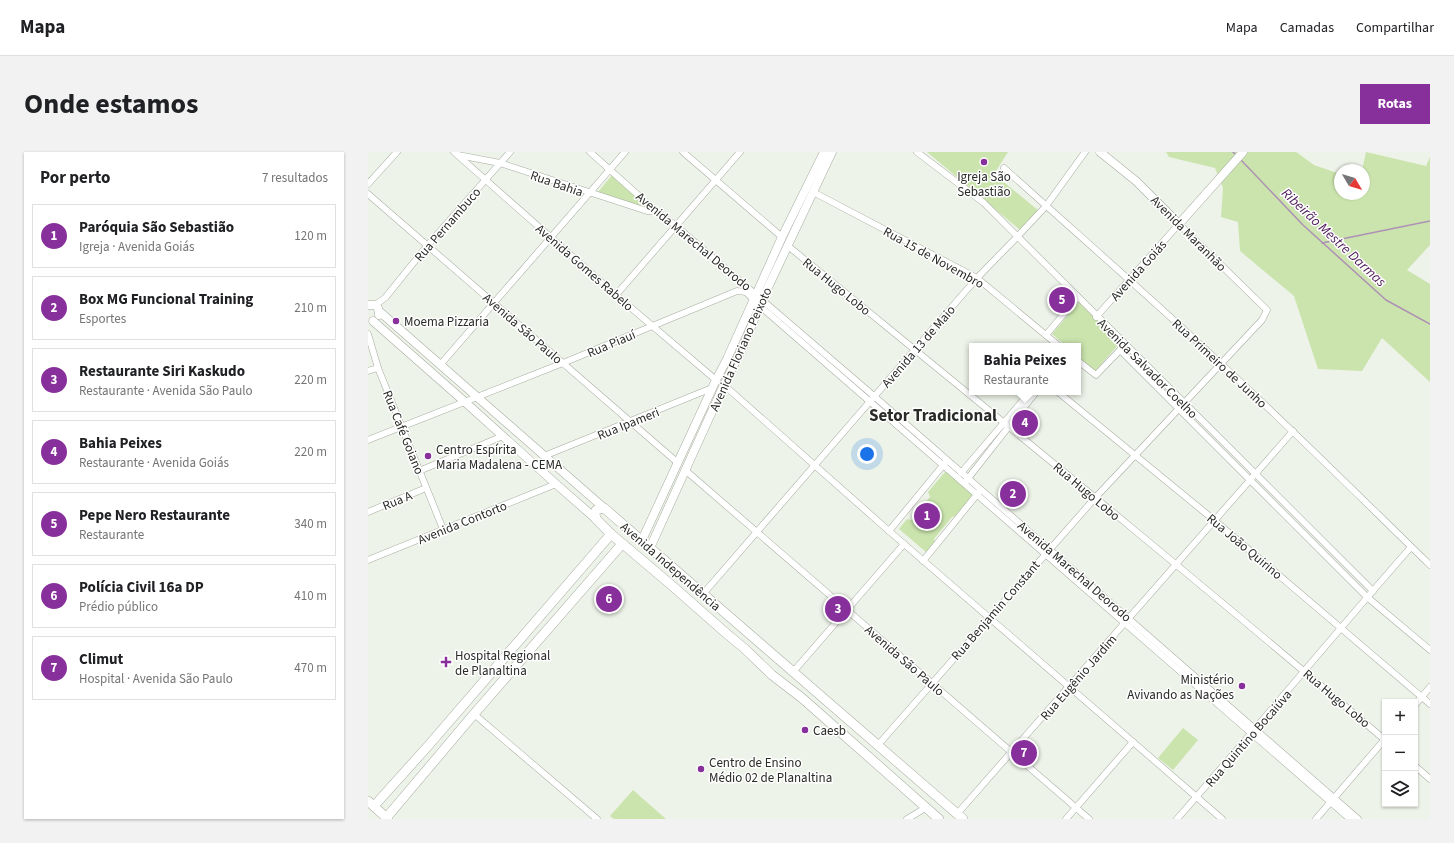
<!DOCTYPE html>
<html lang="pt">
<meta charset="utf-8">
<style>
body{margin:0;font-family:"Source Sans 3",sans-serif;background:#f2f2f2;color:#202124}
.controls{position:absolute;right:12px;bottom:12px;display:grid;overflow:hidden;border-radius:0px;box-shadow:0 1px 3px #0004}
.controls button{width:36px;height:36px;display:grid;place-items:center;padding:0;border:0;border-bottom:1px solid #e0e0e0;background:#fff;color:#202124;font:20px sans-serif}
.compass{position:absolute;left:966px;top:12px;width:36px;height:36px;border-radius:50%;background:#fff;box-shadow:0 1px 3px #0004;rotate:128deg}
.you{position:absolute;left:499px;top:302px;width:14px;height:14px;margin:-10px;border:3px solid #fff;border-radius:50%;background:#1a73e8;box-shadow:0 0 0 6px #1a73e833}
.badge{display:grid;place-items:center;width:26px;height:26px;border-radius:50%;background:#872f9b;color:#fff;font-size:13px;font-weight:700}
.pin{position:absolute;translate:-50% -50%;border:2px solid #fff;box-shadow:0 1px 4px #0006}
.popup{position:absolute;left:601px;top:191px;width:112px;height:52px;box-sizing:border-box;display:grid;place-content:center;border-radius:0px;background:#fff;filter:drop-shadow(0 1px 3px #0005);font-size:13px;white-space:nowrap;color:#757577}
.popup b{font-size:15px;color:#202124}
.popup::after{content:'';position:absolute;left:50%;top:100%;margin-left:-8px;border:8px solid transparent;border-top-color:#fff}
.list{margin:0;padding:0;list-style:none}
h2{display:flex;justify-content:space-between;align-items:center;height:52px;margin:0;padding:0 16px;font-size:17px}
h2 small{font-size:13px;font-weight:400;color:#757577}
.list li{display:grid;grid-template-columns:26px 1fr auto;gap:12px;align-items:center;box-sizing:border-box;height:64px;margin:0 8px 8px;padding:0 8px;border:1px solid #e0e0e0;border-radius:0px}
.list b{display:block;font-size:15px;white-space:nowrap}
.list p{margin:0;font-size:13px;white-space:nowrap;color:#757577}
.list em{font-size:13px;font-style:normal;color:#757577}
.icon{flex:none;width:22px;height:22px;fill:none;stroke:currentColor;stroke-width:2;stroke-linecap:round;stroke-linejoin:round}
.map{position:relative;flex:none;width:1062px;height:667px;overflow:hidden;border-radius:0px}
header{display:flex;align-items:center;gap:24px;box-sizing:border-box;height:56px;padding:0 20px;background:#fff;border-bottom:1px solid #e0e0e0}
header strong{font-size:19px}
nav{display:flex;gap:22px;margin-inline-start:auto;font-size:14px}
.intro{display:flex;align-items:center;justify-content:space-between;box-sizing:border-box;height:96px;padding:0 24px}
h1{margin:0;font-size:28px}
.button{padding:10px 18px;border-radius:0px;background:#872f9b;color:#fff;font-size:14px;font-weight:700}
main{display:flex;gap:24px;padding:0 24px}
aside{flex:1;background:#fff;border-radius:0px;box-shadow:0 1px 3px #0004}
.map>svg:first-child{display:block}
.green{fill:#cbe4ad}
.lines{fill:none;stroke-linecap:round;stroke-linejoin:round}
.stream{stroke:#ae90b5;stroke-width:1.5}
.street-casing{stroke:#a7aca1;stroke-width:7}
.secondary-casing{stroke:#a7aca1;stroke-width:9}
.primary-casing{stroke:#a7aca1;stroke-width:10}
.street{stroke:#fff;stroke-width:6}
.secondary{stroke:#fff;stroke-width:8}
.primary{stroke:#fff;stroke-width:9}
.poi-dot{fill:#872f9b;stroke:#fff;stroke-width:1.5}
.labels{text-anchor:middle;stroke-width:3;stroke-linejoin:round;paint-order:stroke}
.poi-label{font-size:13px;fill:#292b27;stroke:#fff;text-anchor:start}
.street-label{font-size:13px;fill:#292b27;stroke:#fff}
.water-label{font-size:14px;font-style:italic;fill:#4d1959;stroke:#fff}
.district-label{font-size:17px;font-weight:bold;fill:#292b27;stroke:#fff}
</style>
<header>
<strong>Mapa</strong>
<nav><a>Mapa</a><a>Camadas</a><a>Compartilhar</a></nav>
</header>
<div class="intro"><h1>Onde estamos</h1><a class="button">Rotas</a></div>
<main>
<aside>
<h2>Por perto<small>7 resultados</small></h2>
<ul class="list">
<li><span class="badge">1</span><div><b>Paróquia São Sebastião</b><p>Igreja · Avenida Goiás</p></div><em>120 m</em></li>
<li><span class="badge">2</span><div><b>Box MG Funcional Training</b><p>Esportes</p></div><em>210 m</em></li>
<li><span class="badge">3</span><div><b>Restaurante Siri Kaskudo</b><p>Restaurante · Avenida São Paulo</p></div><em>220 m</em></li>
<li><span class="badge">4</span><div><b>Bahia Peixes</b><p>Restaurante · Avenida Goiás</p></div><em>220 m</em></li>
<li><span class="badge">5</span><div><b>Pepe Nero Restaurante</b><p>Restaurante</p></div><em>340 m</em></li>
<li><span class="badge">6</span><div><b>Polícia Civil 16a DP</b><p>Prédio público</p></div><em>410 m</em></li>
<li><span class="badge">7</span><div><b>Climut</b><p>Hospital · Avenida São Paulo</p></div><em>470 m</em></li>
</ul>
</aside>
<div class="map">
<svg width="1062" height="667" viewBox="0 0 1062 667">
<rect width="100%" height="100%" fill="#edf3e8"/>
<g class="green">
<polygon points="559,0 640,0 626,22 671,59 652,78"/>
<polygon points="798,0 928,0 946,13 972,22 972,42 996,42 996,18 994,18 998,0 1058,14 1062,5 1062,93 1039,118 1062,132 1062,230 1014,186 994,219 950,217 926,144 872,99 870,70 853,65 855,36 847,16 801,5"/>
<polygon points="245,22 282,54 279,56 230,40"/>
<polygon points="711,150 752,191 727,219 710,205 710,194 698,194 684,182"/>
<polygon points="578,319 606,343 588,364 584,365 566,387 567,390 558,400 531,377 539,367 543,368 562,345 560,340"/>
<polygon points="815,576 830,588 805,618 790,606"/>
<polygon points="265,638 298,667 246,667 242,664"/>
</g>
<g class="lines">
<g class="stream">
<polyline points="865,0 869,4"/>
<polyline points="873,8 935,73 1018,148 1062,172"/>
<polyline points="954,91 1062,69"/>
</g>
<g class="street-casing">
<g id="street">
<polyline points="86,0 248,143 348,228"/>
<polyline points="222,0 288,59 308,74 507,245 990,667"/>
<polyline points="315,0 414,85"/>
<polyline points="549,0 616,51 1005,439"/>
<polyline points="90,3 132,11 279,59 288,59"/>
<path d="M636 16C708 81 781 144 851 210 923 276 992 345 1062 413"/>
<polyline points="0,32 29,0"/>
<polyline points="445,40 609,126 691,194"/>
<polyline points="0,42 310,311"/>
<path d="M420 94C619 257 820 420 1017 588"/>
<polyline points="248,143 372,0"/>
<polyline points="7,153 17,146 59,94 142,0"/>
<polyline points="0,182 10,216 75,377"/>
<polyline points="678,183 710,145"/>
<polyline points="752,198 999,445 1062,498"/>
<polyline points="710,209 728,223 754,196"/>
<polyline points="72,213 257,0"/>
<polyline points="0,219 10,216"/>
<polyline points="356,233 521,379 854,667"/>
<polyline points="690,240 846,368 1062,552"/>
<polyline points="0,288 195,211 369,139 378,140 392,154 982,667"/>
<polyline points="176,304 344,236"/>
<polyline points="317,318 721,667"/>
<polyline points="51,319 135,284"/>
<polyline points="593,321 662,240"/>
<polyline points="598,329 668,240"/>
<polyline points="0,360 58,336"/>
<polyline points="521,379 577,311"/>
<polyline points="0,408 188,332"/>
<polyline points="555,409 611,340"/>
<polyline points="335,442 609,126 649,85 678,54 717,0"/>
<polyline points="425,520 536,392"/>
<polyline points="1047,553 1062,535"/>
<polyline points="106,562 229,667"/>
<polyline points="510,593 727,346 894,168 899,158 811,72 728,165"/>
<polyline points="1047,614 1062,627"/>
<polyline points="589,662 925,279"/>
<polyline points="539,667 559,655"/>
<polyline points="698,667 765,590"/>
<path d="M809 667C888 577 964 485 1043 395"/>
<polyline points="948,667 1017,587"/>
</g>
</g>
<g class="secondary-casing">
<g id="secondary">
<polyline points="732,0 768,29 811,72 875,0"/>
<polyline points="0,153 7,153 10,156 11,163"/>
<polyline points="12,160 236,356"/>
<polyline points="5,169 97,250 188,332 228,367"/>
<polyline points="274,388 348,228 359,207 414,85 456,0"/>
<polyline points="282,396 356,233 375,195 394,148 464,0"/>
</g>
</g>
<g class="primary-casing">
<g id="primary">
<polyline points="0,649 20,667"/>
<polyline points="6,654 60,594 243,382"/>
<polyline points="19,665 106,562 254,392"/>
<polyline points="571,667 434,546 404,523 376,496 359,482 301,431 243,382 228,367 227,362 228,358 236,356 595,667"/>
</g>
</g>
<use href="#street" class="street"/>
<use href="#secondary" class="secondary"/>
<use href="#primary" class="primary"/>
</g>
<g class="poi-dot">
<circle cx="616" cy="10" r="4"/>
<circle cx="28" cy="169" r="4"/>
<circle cx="60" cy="304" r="4"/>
<path d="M76 504h4v4h4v4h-4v4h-4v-4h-4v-4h4z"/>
<circle cx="874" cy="534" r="4"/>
<circle cx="437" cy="578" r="4"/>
<circle cx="333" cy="617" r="4"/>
</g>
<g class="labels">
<g class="poi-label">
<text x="616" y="29" text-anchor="middle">Igreja São<tspan x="616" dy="15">Sebastião</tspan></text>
<text x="36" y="174">Moema Pizzaria</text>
<text x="68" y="302">Centro Espírita<tspan x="68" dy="15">Maria Madalena - CEMA</tspan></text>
<text x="87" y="508">Hospital Regional<tspan x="87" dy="15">de Planaltina</tspan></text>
<text x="866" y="532" text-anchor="end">Ministério<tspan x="866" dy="15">Avivando as Nações</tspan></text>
<text x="445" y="583">Caesb</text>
<text x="341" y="615">Centro de Ensino<tspan x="341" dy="15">Médio 02 de Planaltina</tspan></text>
</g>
<g class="street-label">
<text transform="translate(189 31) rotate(19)" y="5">Rua Bahia</text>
<text transform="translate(79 72) rotate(-49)" y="5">Rua Pernambuco</text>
<text transform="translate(821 81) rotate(45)" y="5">Avenida Maranhão</text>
<text transform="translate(326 89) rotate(40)" y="5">Avenida Marechal Deorodo</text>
<text transform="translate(566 105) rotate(29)" y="5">Rua 15 de Novembro</text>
<text transform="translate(217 115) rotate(41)" y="5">Avenida Gomes Rabelo</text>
<text transform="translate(770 118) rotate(-48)" y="5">Avenida Goiás</text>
<text transform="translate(469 134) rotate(39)" y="5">Rua Hugo Lobo</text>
<text transform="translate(155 176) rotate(41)" y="5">Avenida São Paulo</text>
<text transform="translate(243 191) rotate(-23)" y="5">Rua Piauí</text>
<text transform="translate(550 194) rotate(-49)" y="5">Avenida 13 de Maio</text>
<text transform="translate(372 197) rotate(-66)" y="5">Avenida Floriano Peixoto</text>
<text transform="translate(852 211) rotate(43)" y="5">Rua Primeiro de Junho</text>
<text transform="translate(780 216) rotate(45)" y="5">Avenida Salvador Coelho</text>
<text transform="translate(260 271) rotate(-22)" y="5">Rua Ipameri</text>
<text transform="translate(36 280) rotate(68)" y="5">Rua Café Goiano</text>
<text transform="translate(719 339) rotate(40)" y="5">Rua Hugo Lobo</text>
<text transform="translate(29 348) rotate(-22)" y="5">Rua A</text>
<text transform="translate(94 370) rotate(-22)" y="5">Avenida Contorto</text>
<text transform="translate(877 394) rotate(40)" y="5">Rua João Quirino</text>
<text transform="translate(303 414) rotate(41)" y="5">Avenida Independência</text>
<text transform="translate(707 419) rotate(41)" y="5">Avenida Marechal Deorodo</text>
<text transform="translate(627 458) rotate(-49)" y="5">Rua Benjamin Constant</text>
<text transform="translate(537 508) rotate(41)" y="5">Avenida São Paulo</text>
<text transform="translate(710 525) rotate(-49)" y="5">Rua Eugênio Jardim</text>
<text transform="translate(969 546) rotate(40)" y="5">Rua Hugo Lobo</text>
<text transform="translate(880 586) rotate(-49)" y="5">Rua Quintino Bocaiúva</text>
</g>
<g class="water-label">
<text transform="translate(966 85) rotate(43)" y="5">Ribeirão Mestre Darmas</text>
</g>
<g class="district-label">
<text x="565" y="269">Setor Tradicional</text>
</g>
</g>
</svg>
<div class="controls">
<button>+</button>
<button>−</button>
<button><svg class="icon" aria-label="layers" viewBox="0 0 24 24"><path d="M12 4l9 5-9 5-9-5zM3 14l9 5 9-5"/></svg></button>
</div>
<svg class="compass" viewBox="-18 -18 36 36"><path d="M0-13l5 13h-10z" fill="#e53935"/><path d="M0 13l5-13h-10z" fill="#757577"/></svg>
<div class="you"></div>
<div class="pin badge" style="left:559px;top:364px">1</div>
<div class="pin badge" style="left:645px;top:342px">2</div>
<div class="pin badge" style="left:470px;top:457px">3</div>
<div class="pin badge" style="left:657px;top:271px">4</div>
<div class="popup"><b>Bahia Peixes</b>Restaurante</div>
<div class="pin badge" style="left:694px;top:148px">5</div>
<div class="pin badge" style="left:241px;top:447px">6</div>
<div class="pin badge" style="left:656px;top:601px">7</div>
</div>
</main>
